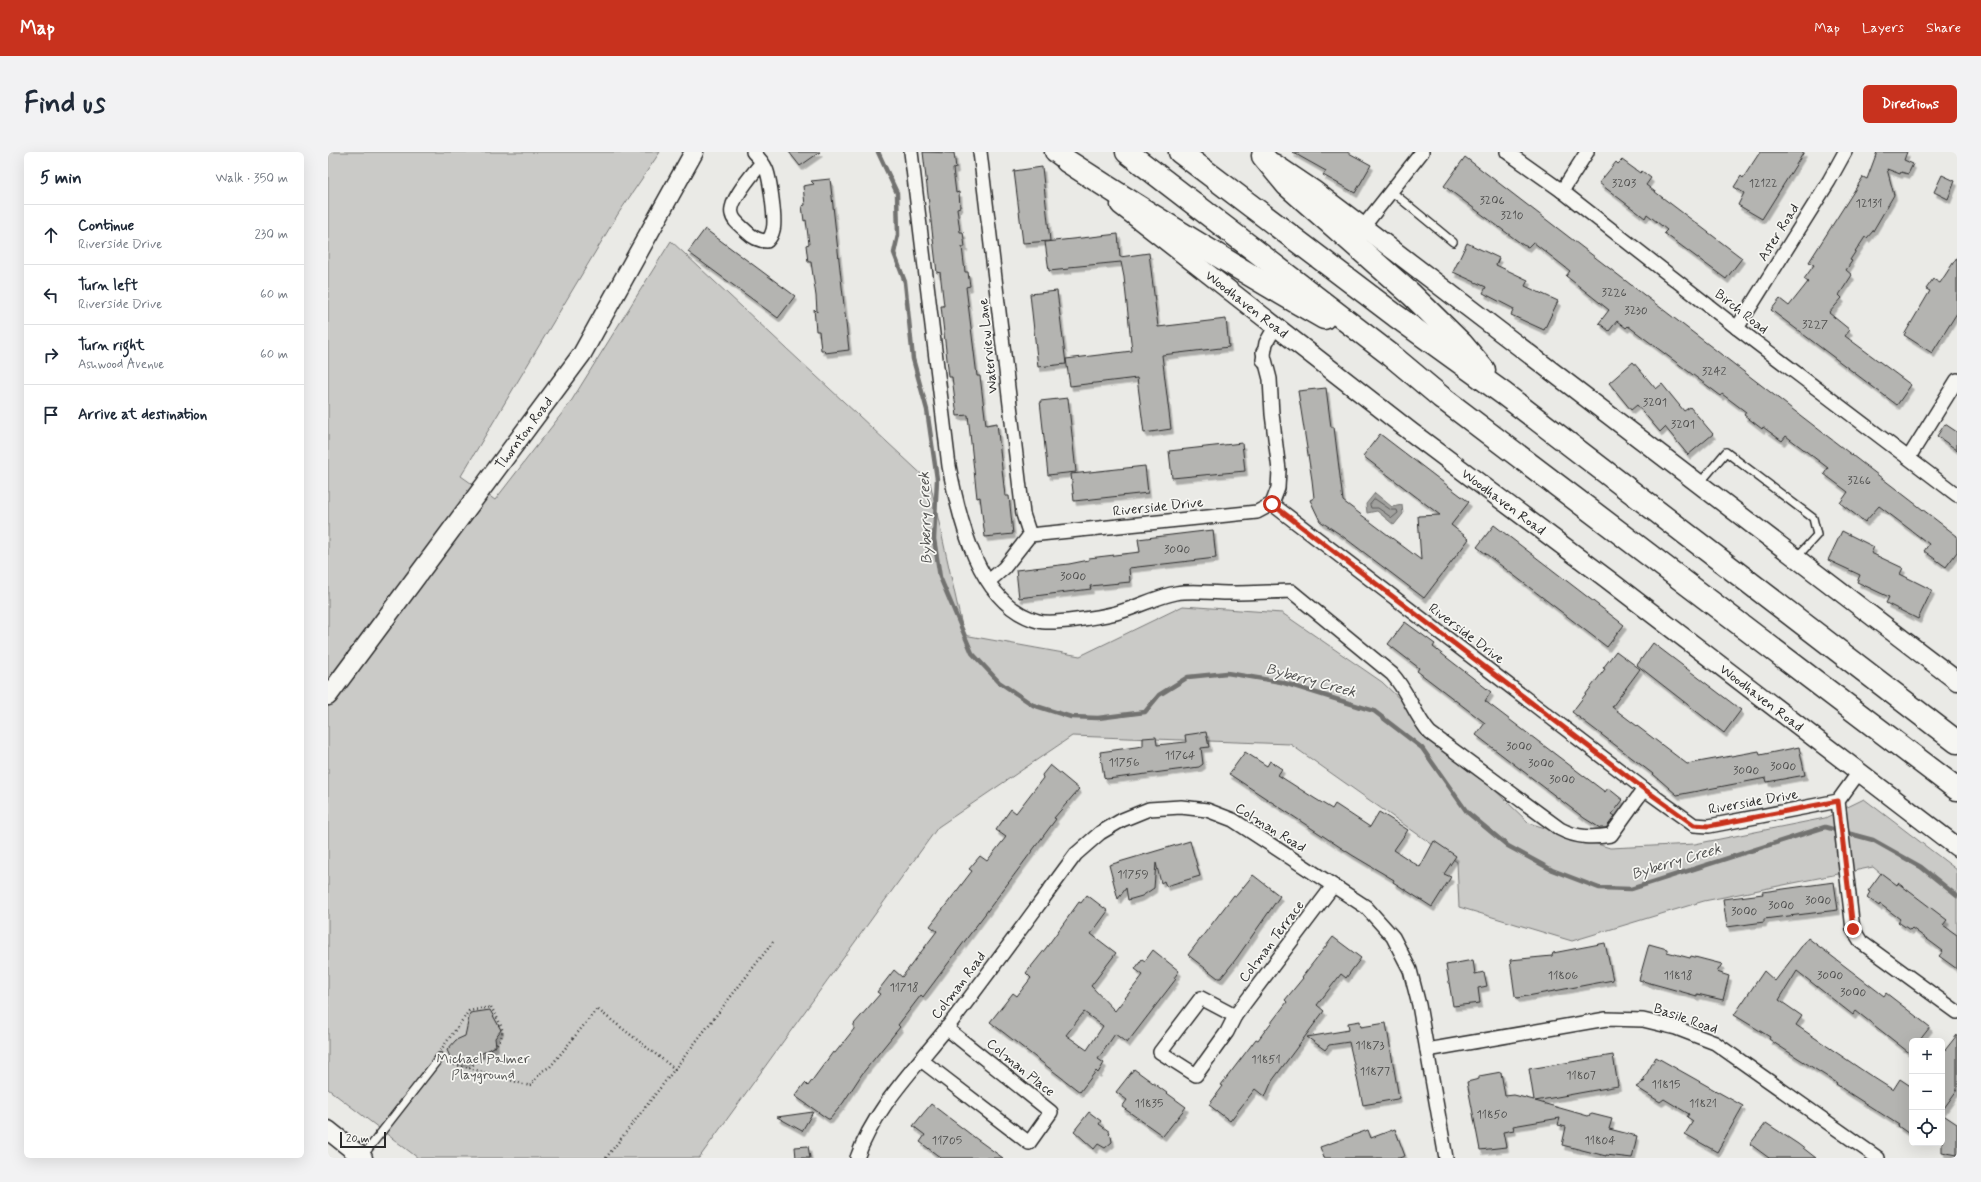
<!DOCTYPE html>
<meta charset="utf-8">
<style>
body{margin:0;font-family:Mynerve,sans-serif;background:#f2f2f3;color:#1f2937}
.controls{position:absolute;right:12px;bottom:12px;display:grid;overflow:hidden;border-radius:6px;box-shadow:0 4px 16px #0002}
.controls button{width:36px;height:36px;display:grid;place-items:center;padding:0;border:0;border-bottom:1px solid #e0e1e3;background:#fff;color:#1f2937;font:20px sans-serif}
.scale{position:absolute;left:12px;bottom:10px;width:46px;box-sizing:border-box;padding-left:4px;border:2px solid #2b2b2b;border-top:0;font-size:11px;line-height:14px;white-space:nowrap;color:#2b2b2b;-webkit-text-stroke:3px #f6f6f2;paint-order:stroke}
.stop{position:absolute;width:12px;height:12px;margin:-9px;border:3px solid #c8321e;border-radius:50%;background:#fff}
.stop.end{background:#c8321e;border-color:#fff;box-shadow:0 1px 4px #0008}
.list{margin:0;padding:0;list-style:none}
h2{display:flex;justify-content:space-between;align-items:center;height:52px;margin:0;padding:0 16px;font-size:17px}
h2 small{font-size:13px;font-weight:400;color:#747a83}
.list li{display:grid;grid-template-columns:26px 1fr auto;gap:12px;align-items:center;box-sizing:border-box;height:60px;padding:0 16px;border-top:1px solid #e0e1e3}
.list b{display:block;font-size:15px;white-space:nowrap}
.list p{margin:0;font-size:13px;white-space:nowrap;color:#747a83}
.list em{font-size:13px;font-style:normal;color:#747a83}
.icon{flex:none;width:22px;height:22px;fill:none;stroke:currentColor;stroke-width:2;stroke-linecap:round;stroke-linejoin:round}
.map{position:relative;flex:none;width:1629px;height:1006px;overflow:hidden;border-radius:6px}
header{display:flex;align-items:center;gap:24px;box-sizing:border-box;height:56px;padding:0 20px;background:#c8321e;color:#fff}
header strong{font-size:19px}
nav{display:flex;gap:22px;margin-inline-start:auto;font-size:14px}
.intro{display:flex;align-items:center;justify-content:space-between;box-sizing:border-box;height:96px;padding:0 24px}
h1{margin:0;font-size:28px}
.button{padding:10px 18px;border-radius:6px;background:#c8321e;color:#fff;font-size:14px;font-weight:700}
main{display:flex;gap:24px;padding:0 24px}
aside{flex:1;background:#fff;border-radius:6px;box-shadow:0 4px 16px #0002}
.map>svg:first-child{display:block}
.green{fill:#cacac7;stroke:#7a7a79}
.water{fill:#a1a19e;stroke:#727270}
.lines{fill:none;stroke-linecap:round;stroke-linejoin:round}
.shore{stroke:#5a5a59;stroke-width:1}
.stream{stroke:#727270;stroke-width:4.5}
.building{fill:#b4b4b1;stroke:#2b2b2b;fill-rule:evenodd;filter:url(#shadow)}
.lane-casing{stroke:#2b2b2b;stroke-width:10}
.street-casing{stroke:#2b2b2b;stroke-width:16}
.secondary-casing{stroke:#2b2b2b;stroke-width:21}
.highway-casing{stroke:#2b2b2b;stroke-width:25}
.path{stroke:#2b2b2b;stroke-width:2.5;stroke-dasharray:1 3;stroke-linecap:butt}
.lane{stroke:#f6f6f2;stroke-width:7}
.street{stroke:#f6f6f2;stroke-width:13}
.secondary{stroke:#f6f6f2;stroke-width:18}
.highway{stroke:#f6f6f2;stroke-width:22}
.route{stroke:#c8321e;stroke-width:5}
.labels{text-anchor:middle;stroke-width:3.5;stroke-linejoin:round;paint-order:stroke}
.number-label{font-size:12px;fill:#4d4d4c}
.street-label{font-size:14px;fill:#2b2b2b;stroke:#f6f6f2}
.park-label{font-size:14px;fill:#535352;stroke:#f6f6f2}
.water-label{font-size:15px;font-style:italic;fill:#545453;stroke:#f6f6f2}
</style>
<header>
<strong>Map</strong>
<nav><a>Map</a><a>Layers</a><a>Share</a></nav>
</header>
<div class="intro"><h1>Find us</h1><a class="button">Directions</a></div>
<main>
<aside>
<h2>5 min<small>Walk · 350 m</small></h2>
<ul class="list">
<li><svg class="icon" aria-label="ahead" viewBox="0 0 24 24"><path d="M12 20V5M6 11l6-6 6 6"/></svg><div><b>Continue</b><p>Riverside Drive</p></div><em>230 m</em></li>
<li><svg class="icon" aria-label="left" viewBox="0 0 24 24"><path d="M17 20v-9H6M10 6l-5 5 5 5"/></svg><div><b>Turn left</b><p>Riverside Drive</p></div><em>60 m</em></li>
<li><svg class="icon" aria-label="right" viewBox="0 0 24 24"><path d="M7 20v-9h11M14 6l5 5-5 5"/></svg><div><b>Turn right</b><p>Ashwood Avenue</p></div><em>60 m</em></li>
<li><svg class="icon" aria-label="arrive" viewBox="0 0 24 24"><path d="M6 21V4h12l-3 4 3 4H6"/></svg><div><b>Arrive at destination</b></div></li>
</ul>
</aside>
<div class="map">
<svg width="1629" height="1006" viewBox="0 0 1629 1006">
<defs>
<filter id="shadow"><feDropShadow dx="2.5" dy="4.5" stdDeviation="0" flood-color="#0004"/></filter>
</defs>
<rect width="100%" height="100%" fill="#eaeae6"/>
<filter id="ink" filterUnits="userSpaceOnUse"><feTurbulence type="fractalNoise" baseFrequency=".025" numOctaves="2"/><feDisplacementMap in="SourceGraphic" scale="8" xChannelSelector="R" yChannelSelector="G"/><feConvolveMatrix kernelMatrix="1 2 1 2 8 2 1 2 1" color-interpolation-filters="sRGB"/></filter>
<g filter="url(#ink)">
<polygon class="green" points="0,0 332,0 290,62 133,324 167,348 242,251 343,89 602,330 636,483 752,504 855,454 954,461 1054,530 1201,671 1282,696 1367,692 1497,666 1536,647 1629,718 1629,786 1545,715 1376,749 1244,789 1131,755 1129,710 962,592 744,584 610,675 371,1006 90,1006 0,937"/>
<polygon class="water" points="1047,341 1064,355 1074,353 1075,362 1066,373 1049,359 1039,361 1038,352"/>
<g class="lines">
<polygon class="shore" points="1047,347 1063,358 1069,358 1070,361 1064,366 1050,356 1043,356 1042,353"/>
<polyline class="stream" points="550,0 569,41 570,83 566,101 577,130 585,207 599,258 609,327 606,387 612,425 644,501 671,530 705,553 743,565 770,566 817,560 831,543 860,525 899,521 953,530 1046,559 1094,596 1139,660 1180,694 1224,718 1271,736 1303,737 1497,675 1545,688 1593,715 1629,744"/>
</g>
<g class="building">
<polygon points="461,0 492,0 472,14"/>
<polygon points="595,0 626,1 628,16 625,17 628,41 631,40 632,55 629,56 632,80 635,80 637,95 634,95 637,120 640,120 642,134 638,135 649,224 652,224 658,273 669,271 677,344 681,344 685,382 657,385 652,345 649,346 640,263 629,264 624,225 621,225 613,154 616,154 612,120 609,121"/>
<polygon points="964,0 1019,0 1043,13 1027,41 995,23 998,19"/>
<polygon points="1432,0 1476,0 1434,67 1410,53 1416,41 1406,35 1413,24 1415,26"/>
<polygon points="1549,0 1579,0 1576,8 1585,12 1580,22 1573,20 1572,22 1559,17 1566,43 1545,79 1539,86 1537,85 1522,108 1524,109 1518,118 1524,123 1511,143 1514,146 1501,161 1522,178 1517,184 1583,233 1569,253 1443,158 1452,147 1461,154 1480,130 1476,127 1486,113 1481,110 1535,25 1539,27"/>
<polygon points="1137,5 1629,384 1629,400 1618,415 1596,399 1601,392 1551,354 1537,370 1512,351 1520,340 1496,322 1500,316 1458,284 1454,289 1435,275 1434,277 1416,263 1418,260 1394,242 1393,244 1300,174 1298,176 1289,169 1281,179 1271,171 1281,158 1238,124 1242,119 1205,90 1200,95 1195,93 1116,34"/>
<polygon points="1294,8 1312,21 1314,19 1323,26 1318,33 1414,106 1398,127 1336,81 1339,78 1319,62 1317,66 1271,31 1288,10 1290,12"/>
<polygon points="714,15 722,89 695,91 686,19"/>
<polygon points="1614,23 1627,29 1620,47 1606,40"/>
<polygon points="502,27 521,198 497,201 496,198 493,198 491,179 488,179 486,157 489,160 488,144 483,110 480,110 478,93 481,92 478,68 476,69 474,54 477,53 475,34 486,32 483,29"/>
<polygon points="377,77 467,144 450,166 360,100"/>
<polygon points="790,82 792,105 821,101 830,175 898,167 901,195 834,203 843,277 816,281 809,226 742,234 738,207 804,199 796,125 793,110 741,115 741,117 721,119 717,90"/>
<polygon points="1139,91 1171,106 1168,113 1200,128 1197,134 1230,149 1216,178 1183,163 1186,157 1155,141 1158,135 1125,120"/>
<polygon points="1629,105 1629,161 1604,201 1576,183 1602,139 1598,137 1605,127 1612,131"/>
<polygon points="729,139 738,212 710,215 702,142"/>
<polygon points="1305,210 1328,237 1334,232 1356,259 1362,255 1385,282 1360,303 1337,275 1332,280 1309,253 1303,258 1281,231"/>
<polygon points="998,236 1003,275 1006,275 1015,349 1093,408 1090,364 1112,363 1035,304 1052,282 1141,350 1123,373 1141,387 1096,446 1013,383 992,369 982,348 986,346 984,328 970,239"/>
<polygon points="740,246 748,320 720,323 712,249"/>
<polygon points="1617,272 1629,280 1629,298 1609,284"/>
<polygon points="914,291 917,319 844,326 841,299"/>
<polygon points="817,314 820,341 746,349 743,322"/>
<polygon points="1166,373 1296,473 1279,495 1149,395"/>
<polygon points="885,378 888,406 801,416 802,430 762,434 763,437 691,446 688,418 741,412 761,408 761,406 812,400 810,387"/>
<polygon points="1514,379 1546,395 1543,401 1575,416 1572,422 1604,438 1590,467 1558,451 1561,445 1529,430 1532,423 1500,408"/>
<polygon points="1077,470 1107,492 1105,495 1163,540 1157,549 1277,640 1280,636 1295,648 1284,662 1287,664 1278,676 1272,676 1256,666 1148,583 1157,571 1089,519 1091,516 1060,492"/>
<polygon points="1325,491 1413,558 1396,581 1309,513"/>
<polygon points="1288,499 1312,517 1284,555 1359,612 1431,599 1432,603 1471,595 1477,623 1439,630 1438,626 1349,643 1325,622 1244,560 1277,517 1275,516"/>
<polygon points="878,580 881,595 873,596 875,612 871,615 788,626 778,627 776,625 772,600 815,594 815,586 828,585 829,593 858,590 857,583"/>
<polygon points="917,600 939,614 942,609 954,617 950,623 986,646 1004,657 1007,652 1042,675 1051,660 1061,666 1080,678 1066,698 1092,715 1106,689 1128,704 1116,722 1123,725 1104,755 1065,730 1066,728 1024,703 901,622"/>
<polygon points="722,613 751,637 726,666 728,667 595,845 593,843 570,873 572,875 534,922 515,951 502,967 500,967 467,944 477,931 480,934 505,900 507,901 526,877 526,872 552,842 549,840 566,818 574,825 609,779 602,774 644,719 641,717 652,704 659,709 678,685 668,678 683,657 688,661 715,626 714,623"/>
<polygon points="862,689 872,724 838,734 836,729 833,731 828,711 826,736 814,744 800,748 798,736 790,747 781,713"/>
<polygon points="1553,721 1569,733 1570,731 1619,768 1615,773 1629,783 1629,817 1611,804 1615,799 1584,776 1582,778 1570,770 1572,767 1552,752 1551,754 1539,745 1542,740 1540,739"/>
<polygon points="925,723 952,744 908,807 893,826 890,826 860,803 906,743 908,744"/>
<polygon points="1506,730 1510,758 1436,767 1436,770 1399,775 1395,747 1435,742 1434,740"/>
<path d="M759 743 780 759 763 782 788 801 763 834 787 859 815 823 807 817 814 807 817 809 825 798 851 819 846 826 848 827 799 891 787 882 770 907 776 911 770 921 768 919 752 940 662 870 685 841 689 844 703 826 698 821 718 796 751 750 753 751ZM756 860 775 874 759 898 738 883Z"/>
<polygon points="1005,785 1033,806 1018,826 1013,822 989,853 996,859 944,929 937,945 927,937 902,969 881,953 895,934 893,933 928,887 930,888 936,880 959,850 957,848 975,826 974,825"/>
<polygon points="1480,786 1556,844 1558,841 1602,875 1591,889 1584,889 1584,903 1528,859 1525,863 1469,819 1451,848 1474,864 1468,873 1540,922 1565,938 1572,927 1584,935 1584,984 1570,974 1571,973 1518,939 1508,932 1509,931 1448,892 1441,887 1442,885 1406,863 1436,819 1447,829"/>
<polygon points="1277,791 1285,828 1189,846 1187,844 1182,808 1224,804 1225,801"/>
<polygon points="1321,792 1339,797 1339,800 1362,806 1363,804 1394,812 1389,820 1401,824 1395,848 1369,842 1369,844 1311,828"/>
<polygon points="1145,808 1147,822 1156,820 1159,834 1150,836 1152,851 1125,854 1118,813"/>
<polygon points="162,858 173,878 167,886 168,894 135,911 123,907 119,898 128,888 137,884 142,861"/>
<polygon points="1032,869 1033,875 1058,871 1071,946 1069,947 1035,953 1021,890 1001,893 997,898 979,885 1021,878 1020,871"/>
<polygon points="1629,883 1629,938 1614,959 1614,902"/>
<polygon points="1285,903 1290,934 1207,949 1260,964 1264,962 1284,967 1281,977 1309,984 1304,1006 1278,1003 1278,1004 1234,993 1238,975 1230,973 1232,966 1185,974 1186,978 1175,980 1178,995 1152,998 1139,930 1151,927 1151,924 1173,920 1177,944 1186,943 1206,948 1201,917"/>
<polygon points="1328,905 1415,954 1389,1000 1357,982 1365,969 1359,965 1361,962 1336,947 1332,950 1308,935 1317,929 1314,930"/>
<polygon points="806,917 858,955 835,984 794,955 799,948 788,940"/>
<polygon points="603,952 650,988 675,1006 613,1006 592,990 597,983 585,974"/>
<polygon points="485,960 474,979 449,965"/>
<polygon points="761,960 773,969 771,972 782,980 781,982 783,984 784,990 777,996 770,992 766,997 746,979"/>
<polygon points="1614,962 1629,972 1629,1003 1614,1000"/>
<polygon points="1438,971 1470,992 1488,1006 1441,1006 1422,992"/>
<polygon points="1067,977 1077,1004 1071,1006 996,1006 992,995 1040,978 1043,986"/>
<polygon points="480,994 482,1006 468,1006 467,995"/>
</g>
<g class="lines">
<g class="lane-casing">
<g id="lane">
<polyline points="1063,39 1125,90"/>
<polyline points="1371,332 1398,300 1485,366 1489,383 1468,406"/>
<polyline points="34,1005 112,905"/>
</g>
</g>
<g class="street-casing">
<g id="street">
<path d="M425 0C430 5 435 10 438 17 442 26 448 69 445 78 444 83 442 86 439 89 430 89 424 85 418 79 413 74 405 69 404 62 400 49 426 21 434 10"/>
<path d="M583 0 621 314C631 366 650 453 710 469 724 473 772 465 788 461 808 456 827 445 848 441 865 438 882 441 899 441 920 441 942 440 963 439L1064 522C1080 539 1086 563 1102 581L1232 677C1249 686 1265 686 1283 683L1316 637"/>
<polyline points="652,0 695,362 702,383"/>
<polyline points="1179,0 1234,39 1409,176 1629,343"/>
<polyline points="1234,39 1259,0"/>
<polyline points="1035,75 1094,0"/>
<polyline points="1409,176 1501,29 1517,0"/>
<polyline points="935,200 942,227 944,262 951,318 950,336 944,352"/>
<polyline points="935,208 938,191 947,175"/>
<polyline points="1581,305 1629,228"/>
<polyline points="702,383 929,360 944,352 1316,637 1366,673 1381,674 1510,649 1531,620"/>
<polyline points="661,429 676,416 702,383"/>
<polyline points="1510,649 1524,769 1525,777 1533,790 1629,860"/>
<polygon points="873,846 907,864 899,880 868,923 832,900"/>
<polyline points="907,864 1005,734"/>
<polyline points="1099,898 1278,867 1315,868 1348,876 1387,891 1550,1006"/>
<polyline points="593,908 701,991 723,960 618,876"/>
<path d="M529 1006C546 957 586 917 618 877 662 820 705 760 748 702L772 681 794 668 821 657 853 655 879 658 905 668 1038 755 1065 785 1082 818 1091 853 1118 1006"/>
</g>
</g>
<g class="secondary-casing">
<g id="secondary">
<polyline points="726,0 749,17"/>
<polyline points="946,11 986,38 1035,75 1629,529"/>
<path id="s1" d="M792 53 1083 280 1278 426 1629 695"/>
<path id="s2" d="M0 544 254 202 366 0"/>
<polyline points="0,978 35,1006"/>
</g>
</g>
<g class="highway-casing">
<g id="highway">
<polyline points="799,0 1064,204 1113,245 1629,637"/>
<polyline points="852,0 1068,164 1176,242 1629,590"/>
<polyline points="935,4 959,33 1084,143 1134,192 1156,218"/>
<path d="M739 9C823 64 909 116 996 166"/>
</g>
</g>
<g class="path">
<path d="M163 855C167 862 172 870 174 877 178 891 150 908 141 916L123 912 112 905V899L141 859Z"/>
<polyline points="141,916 202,934 214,919 222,915 269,857 347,917"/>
<polyline points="278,1006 445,790"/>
</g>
<use href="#lane" class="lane"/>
<use href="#street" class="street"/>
<use href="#secondary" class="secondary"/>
<use href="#highway" class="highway"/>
</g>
</g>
<g class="lines" filter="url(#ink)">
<polyline class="route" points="944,352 1316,637 1366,673 1381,674 1510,649 1525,777"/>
</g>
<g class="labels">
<g class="number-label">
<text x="1296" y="35">3203</text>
<text x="1435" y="35">12122</text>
<text x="1164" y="52">3206</text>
<text x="1541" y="55">12131</text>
<text x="1184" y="67">3210</text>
<text x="1286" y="144">3226</text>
<text x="1308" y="162">3230</text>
<text x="1487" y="176">3227</text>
<text x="1386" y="223">3242</text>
<text x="1327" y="254">3201</text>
<text x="1355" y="276">3201</text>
<text x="1531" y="332">3266</text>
<text x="849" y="401">3000</text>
<text x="745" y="428">3000</text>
<text x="1191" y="598">3000</text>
<text x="852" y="607">11764</text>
<text x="796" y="614">11756</text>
<text x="1213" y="615">3000</text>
<text x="1455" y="618">3000</text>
<text x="1418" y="622">3000</text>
<text x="1234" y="631">3000</text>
<text x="805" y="726">11759</text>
<text x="1490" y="752">3000</text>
<text x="1453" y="757">3000</text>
<text x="1416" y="763">3000</text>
<text x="1235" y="827">11806</text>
<text x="1350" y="827">11818</text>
<text x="1502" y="827">3000</text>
<text x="576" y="839">11718</text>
<text x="1525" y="844">3000</text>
<text x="1042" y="897">11873</text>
<text x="938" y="911">11851</text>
<text x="1047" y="923">11877</text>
<text x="1253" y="927">11807</text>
<text x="1338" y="936">11815</text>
<text x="821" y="955">11835</text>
<text x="1375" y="955">11821</text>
<text x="1164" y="966">11850</text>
<text x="619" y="992">11705</text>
<text x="1272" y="992">11804</text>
</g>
<g class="street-label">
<text transform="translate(1450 80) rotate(-58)" y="5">Aster Road</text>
<text dy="5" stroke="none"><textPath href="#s1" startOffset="161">Woodhaven Road</textPath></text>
<text transform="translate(1414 159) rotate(38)" y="5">Birch Road</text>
<text transform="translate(659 194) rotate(-96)" y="5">Waterview Lane</text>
<text dy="5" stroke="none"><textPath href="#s2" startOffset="328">Thornton Road</textPath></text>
<text dy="5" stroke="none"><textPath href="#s1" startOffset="485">Woodhaven Road</textPath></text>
<text transform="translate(830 354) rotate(-6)" y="5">Riverside Drive</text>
<text transform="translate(1139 481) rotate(37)" y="5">Riverside Drive</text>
<text dy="5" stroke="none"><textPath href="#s1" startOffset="809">Woodhaven Road</textPath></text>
<text transform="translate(1425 649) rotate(-10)" y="5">Riverside Drive</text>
<text transform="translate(943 675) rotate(32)" y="5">Colman Road</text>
<text transform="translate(943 789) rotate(-53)" y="5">Colman Terrace</text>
<text transform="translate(630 833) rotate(-53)" y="5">Colman Road</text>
<text transform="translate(1358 866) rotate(19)" y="5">Basile Road</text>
<text transform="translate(693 915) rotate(39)" y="5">Colman Place</text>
</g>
<g class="park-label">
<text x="155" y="911">Michael Palmer<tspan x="155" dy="16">Playground</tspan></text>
</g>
<g class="water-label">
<text transform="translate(597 366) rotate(-92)" y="5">Byberry Creek</text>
<text transform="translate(983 528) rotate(15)" y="5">Byberry Creek</text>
<text transform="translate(1348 709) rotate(-17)" y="5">Byberry Creek</text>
</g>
</g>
</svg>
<div class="controls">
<button>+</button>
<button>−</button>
<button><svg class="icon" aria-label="locate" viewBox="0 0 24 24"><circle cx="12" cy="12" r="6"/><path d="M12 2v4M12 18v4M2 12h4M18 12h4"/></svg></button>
</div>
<div class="scale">20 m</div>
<div class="stop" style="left:944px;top:352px"></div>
<div class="stop end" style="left:1525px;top:777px"></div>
</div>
</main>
